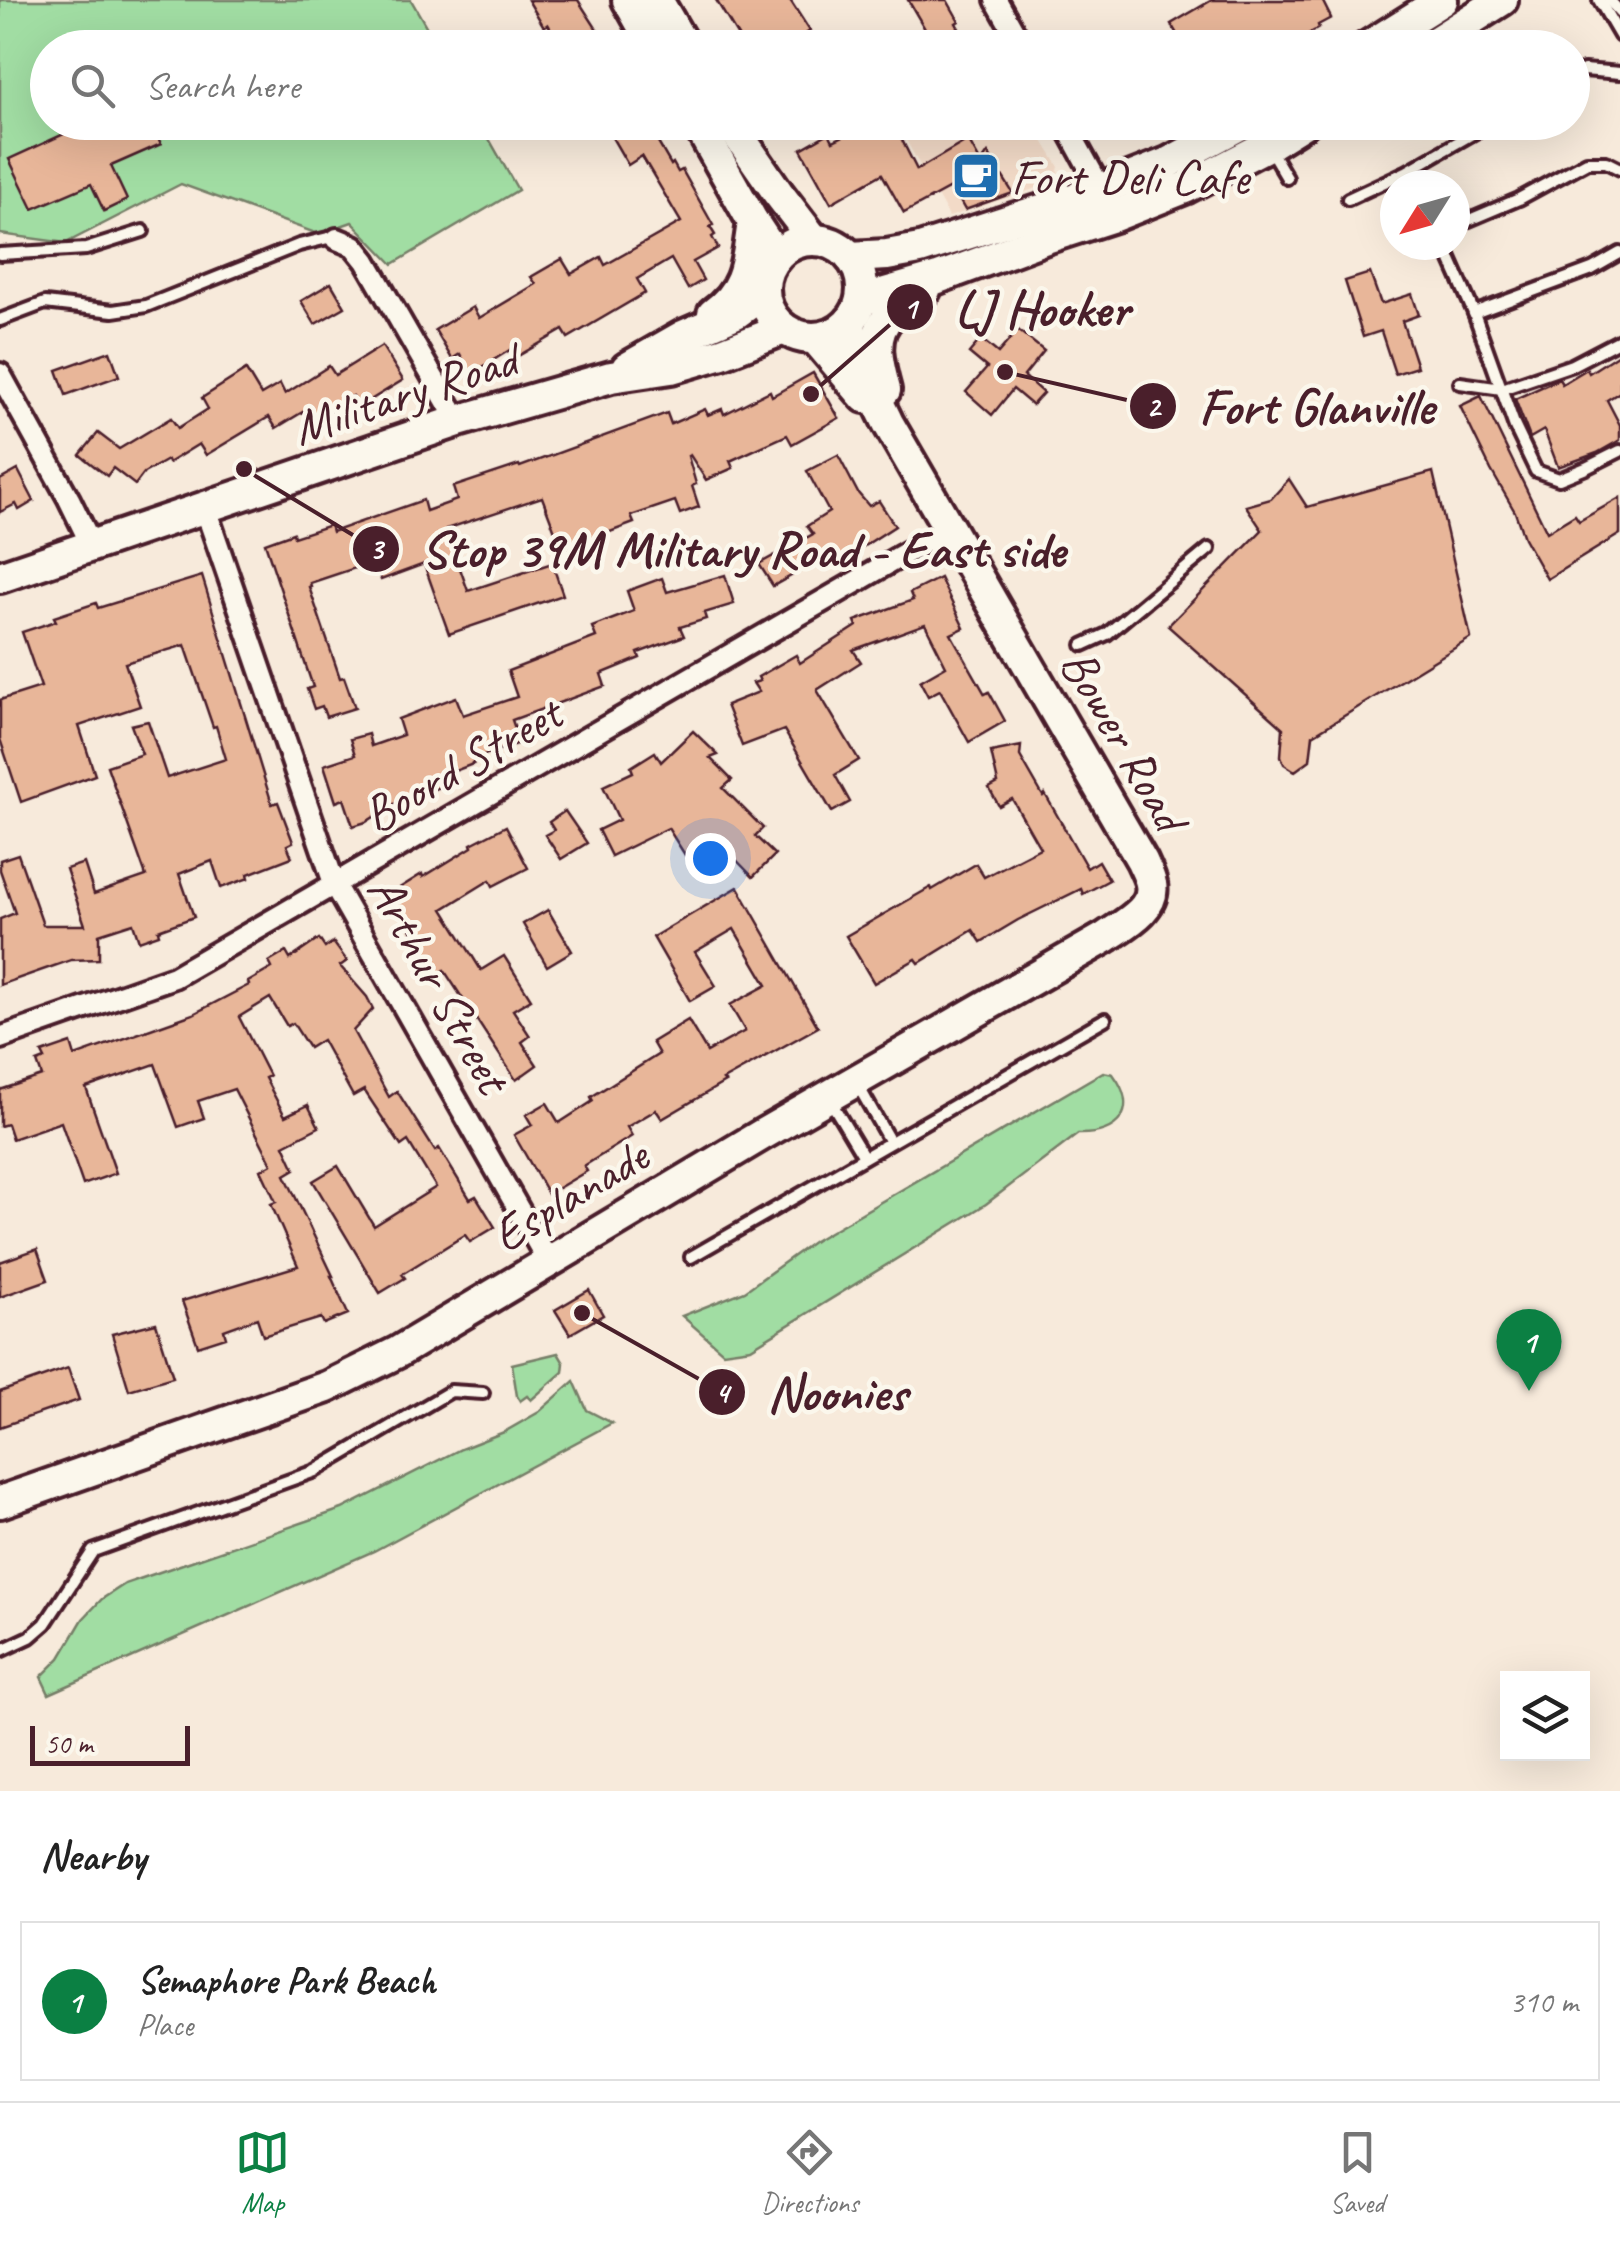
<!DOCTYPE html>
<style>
body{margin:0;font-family:Caveat,sans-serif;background:#f2f2f2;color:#222}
.controls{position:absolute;right:30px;bottom:30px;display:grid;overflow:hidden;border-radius:0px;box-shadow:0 10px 40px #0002}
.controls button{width:90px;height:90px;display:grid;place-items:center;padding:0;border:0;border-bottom:2px solid #e0e0e0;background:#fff;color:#222;font:50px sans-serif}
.compass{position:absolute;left:1380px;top:170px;width:90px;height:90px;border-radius:50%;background:#fff;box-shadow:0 10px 40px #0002;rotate:233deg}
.scale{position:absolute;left:30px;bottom:25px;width:160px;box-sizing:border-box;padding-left:10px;border:5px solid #4a1f2b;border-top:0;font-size:28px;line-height:35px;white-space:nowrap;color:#4a1f2b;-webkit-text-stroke:8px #fbf7ec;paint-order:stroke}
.you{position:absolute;left:710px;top:858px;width:35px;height:35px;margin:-25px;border:8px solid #fff;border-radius:50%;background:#1a73e8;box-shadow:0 0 0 15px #1a73e833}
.badge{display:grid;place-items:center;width:65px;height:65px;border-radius:50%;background:#0b8043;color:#fff;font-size:32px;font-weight:700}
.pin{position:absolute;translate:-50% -82px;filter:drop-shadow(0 2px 5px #0008)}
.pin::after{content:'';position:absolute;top:52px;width:35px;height:30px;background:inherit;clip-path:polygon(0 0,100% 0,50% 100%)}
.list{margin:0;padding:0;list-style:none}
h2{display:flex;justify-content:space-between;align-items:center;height:130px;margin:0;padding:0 40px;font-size:42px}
h2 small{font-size:32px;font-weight:400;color:#767676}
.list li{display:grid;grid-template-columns:65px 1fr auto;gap:30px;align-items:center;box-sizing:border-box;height:160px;margin:0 20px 20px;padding:0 20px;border:2px solid #e0e0e0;border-radius:0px}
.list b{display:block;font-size:38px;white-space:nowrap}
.list p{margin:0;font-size:32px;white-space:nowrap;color:#767676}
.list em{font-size:32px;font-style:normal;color:#767676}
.icon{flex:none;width:55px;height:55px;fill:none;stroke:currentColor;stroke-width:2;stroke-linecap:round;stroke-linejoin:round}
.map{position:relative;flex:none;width:1620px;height:1791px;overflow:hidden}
.search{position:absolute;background:#fff;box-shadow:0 10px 40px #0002;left:30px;right:30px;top:30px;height:110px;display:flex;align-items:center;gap:25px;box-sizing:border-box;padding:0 35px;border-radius:55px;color:#767676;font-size:38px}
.sheet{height:310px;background:#fff}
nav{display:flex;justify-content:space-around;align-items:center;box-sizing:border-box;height:140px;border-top:2px solid #e0e0e0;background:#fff;font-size:28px;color:#767676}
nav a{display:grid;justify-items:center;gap:5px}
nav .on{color:#0b8043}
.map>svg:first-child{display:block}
.built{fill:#f2dac7}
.green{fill:#a1dda3;stroke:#767e67;stroke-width:2.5}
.building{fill:#e8b699;stroke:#4a1f2b;stroke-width:2.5}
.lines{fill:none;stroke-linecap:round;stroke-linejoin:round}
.lane-casing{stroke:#4a1f2b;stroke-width:18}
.street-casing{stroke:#4a1f2b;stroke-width:28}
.secondary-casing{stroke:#4a1f2b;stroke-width:38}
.lane{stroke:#fbf7ec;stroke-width:10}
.street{stroke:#fbf7ec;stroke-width:20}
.secondary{stroke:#fbf7ec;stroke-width:30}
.labels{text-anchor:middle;stroke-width:9;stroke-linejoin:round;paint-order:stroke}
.poi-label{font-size:50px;fill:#4a1f2b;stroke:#fbf7ec;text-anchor:start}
.street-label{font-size:50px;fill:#4a1f2b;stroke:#fbf7ec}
.leader{fill:none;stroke:#4a1f2b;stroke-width:4}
.callout-dot{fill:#4a1f2b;stroke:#fbf7ec;stroke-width:4}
.mark-label{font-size:30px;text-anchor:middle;font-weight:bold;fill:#fff}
.callout-label{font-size:52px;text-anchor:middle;font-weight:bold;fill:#4a1f2b;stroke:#fbf7ec;stroke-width:9;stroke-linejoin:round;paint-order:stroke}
</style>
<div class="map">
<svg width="1620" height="1791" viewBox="0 0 1620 1791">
<rect width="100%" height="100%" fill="#f7eadb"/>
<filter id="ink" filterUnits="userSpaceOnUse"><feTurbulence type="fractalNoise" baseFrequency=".01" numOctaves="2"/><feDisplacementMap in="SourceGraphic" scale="20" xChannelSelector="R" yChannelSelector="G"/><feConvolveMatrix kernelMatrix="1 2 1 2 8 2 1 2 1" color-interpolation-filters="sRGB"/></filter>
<g filter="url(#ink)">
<polygon class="built" points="901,122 1032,123 1059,167 1055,182 949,217 897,124"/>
<g class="green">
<polygon points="0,0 411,0 438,47 48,48 48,122 480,123 518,190 393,264 352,222 318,234 181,184 66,243 0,234"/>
<path d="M1103 1072 1113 1074C1140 1110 1119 1135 1078 1134L986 1204 751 1348 723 1352 682 1316 745 1291 814 1241Z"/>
<polygon points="558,1353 564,1363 563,1372 531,1400 527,1396 520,1401 517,1396 512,1364"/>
<polygon points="574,1381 587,1410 612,1423 374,1551 49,1694 41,1677 60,1658 83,1619 102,1599 125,1584 342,1509 461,1449 504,1432 539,1412"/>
</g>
<g class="building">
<polygon points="528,0 578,0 609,48 562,48 548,24 544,27"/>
<polygon points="716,0 790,0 810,31 782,48 745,48"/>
<polygon points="908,0 947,0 959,21 956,23 970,48 936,48"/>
<polygon points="1212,0 1322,0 1331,18 1318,25 1319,28 1283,48 1185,48 1171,24"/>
<polygon points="90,122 130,122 133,130 151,122 161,144 111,166 127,200 104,211 91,184 33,209 9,159"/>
<polygon points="630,122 646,122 671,165 673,163 678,172 682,170 713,225 710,227 715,235 712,237 718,248 693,262 703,280 688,289 671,259 637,279 645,293 568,338 563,330 518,356 513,348 471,374 460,354 452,359 435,330 473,307 479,318 536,284 531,277 562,259 571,274 601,257 605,265 681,222 642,156 628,165 610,134"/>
<polygon points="872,122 893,122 917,170 968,140 981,163 988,153 1013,193 965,210 952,187 904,213 882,174 831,203 801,149 829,133 833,141"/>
<polygon points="1370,273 1381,304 1412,294 1419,315 1402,321 1417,367 1395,374 1381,331 1363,337 1345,281"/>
<polygon points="331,283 345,307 315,324 301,301"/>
<polygon points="1018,330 1044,351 1024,376 1043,393 1032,405 1013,389 992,415 966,392 987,368 969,353 981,339 998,353"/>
<polygon points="382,346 403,380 359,407 353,396 324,414 321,410 310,417 306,410 276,428 269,417 206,455 199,444 168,463 167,460 144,473 135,485 113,468 107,476 80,455 98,433 119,449 171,418 178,428 208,409 202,398 246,370 261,395 280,384 285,394 329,366 335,375"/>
<polygon points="110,351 119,376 66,395 57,370"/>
<polygon points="1620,353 1620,392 1607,400 1620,425 1620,440 1597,453 1558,467 1544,430 1530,438 1515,399 1559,379 1562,384 1587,369 1589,373"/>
<polygon points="813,373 839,418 792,444 787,435 730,461 733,468 706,480 690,455 688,456 696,484 692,486 699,507 680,514 675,501 631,516 634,523 562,550 542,497 446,529 468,591 552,563 563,595 449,634 424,564 381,580 373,562 310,583 311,586 309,587 340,678 344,677 355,708 326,717 322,706 314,709 307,689 313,687 265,543 293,533 294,537 330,525 332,532 423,500 426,511 457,500 453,487 519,465 520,467 667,413 671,424 705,409 708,415 722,409 724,414 770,391 772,396"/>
<polygon points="1481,396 1547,532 1575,515 1579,521 1620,498 1620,534 1547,579 1524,538 1515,512 1491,470 1460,406"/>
<polygon points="838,455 858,493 869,506 879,501 895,526 833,566 827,556 773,586 759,564 813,534 807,526 829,512 807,471"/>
<polygon points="18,470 34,501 19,510 16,504 0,512 0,480"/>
<polygon points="1433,472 1471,638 1313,735 1310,760 1295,771 1284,764 1281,756 1283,728 1168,626 1262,530 1246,506 1271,499 1289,479 1307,507"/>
<polygon points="725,575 734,604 704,613 706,619 680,627 684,636 638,653 640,658 601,674 605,686 512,720 520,743 478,757 472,763 473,764 452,772 453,776 444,780 445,785 394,804 366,822 353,826 344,799 336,802 324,765 355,755 350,739 368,734 371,746 403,735 398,719 456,697 463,715 517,697 508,671 596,637 592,627 634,611 627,591 662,578 667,592"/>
<polygon points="202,576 272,804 278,802 293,842 287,845 292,857 248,874 249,878 221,888 212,861 179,874 194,917 158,930 159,934 139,941 133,923 99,934 99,959 71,960 0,985 0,919 15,913 0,870 0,860 18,854 43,925 85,925 66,869 84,863 94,894 146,876 107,766 142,754 131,725 148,721 167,778 226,759 216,726 213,727 185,645 125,663 140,706 79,726 95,775 21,802 0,739 0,700 41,687 22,632 56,621 54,617 96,603 98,608"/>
<polygon points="940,578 964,628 951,634 985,694 989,692 1005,721 969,742 940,690 928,696 920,681 946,666 925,624 853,650 861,662 817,690 859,760 835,775 850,802 832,812 784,730 742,746 726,705 759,692 753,683 760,681 758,677 796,655 800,663 857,626 855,621 913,600 910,593"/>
<polygon points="693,731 718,755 710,758 732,780 723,788 763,828 755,836 775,855 753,877 714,837 685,855 668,828 611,856 598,830 619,820 603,786 633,772 631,767 655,752 661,762"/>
<polygon points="1021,746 1020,756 1043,796 1045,794 1087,868 1098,861 1109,880 1083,894 1081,889 1018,920 981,942 973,930 919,963 916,959 874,983 846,936 931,887 932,890 976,864 984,877 1040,848 1012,799 999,806 989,788 998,783 991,752"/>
<polygon points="565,811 587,843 561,859 545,835 554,830 549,822"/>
<polygon points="506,826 528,868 493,886 490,880 443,909 481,970 504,956 531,999 513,1010 530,1036 522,1042 537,1065 516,1080 444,970 438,974 390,894 422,874 423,877 472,847 471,844"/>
<polygon points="738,887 818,1027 723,1080 725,1082 662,1119 656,1110 627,1127 632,1136 584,1166 587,1171 548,1194 514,1135 532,1125 526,1115 547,1103 559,1123 593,1101 591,1097 659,1054 652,1042 688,1020 707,1052 745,1031 730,1005 767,985 734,929 695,952 716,986 690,1001 653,937"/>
<polygon points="548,910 572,951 547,966 523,924"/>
<polygon points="319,939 325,948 333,942 347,961 340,966 367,997 373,1009 353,1031 389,1097 397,1091 435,1151 439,1148 470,1199 476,1196 495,1227 470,1242 465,1235 402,1274 405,1278 380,1293 313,1181 338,1166 374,1226 436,1187 408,1141 401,1146 364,1090 353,1096 322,1040 309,1048 293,1023 287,1026 270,998 239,1017 269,1076 265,1078 285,1116 308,1105 319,1127 284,1145 295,1169 285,1175 333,1276 331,1276 348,1314 324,1324 321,1318 263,1336 257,1318 224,1330 226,1337 198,1346 182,1301 298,1266 271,1204 276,1202 261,1170 272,1164 234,1089 198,1101 204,1118 178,1127 155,1064 86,1088 116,1173 83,1185 61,1122 12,1139 7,1124 0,1126 0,1090 42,1076 37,1062 45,1059 42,1053 71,1043 75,1056 193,1014 249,985 248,982 272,968 269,962 286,952 290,959"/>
<polygon points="37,1249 48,1280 0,1297 0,1262"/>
<polygon points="589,1290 603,1315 570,1334 555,1310"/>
<polygon points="156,1323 173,1377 129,1390 112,1334"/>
<polygon points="68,1368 79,1400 0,1427 0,1392"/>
</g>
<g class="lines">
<g class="lane-casing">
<g id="lane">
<polyline points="1599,0 1620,36"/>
<polyline points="1609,0 1620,12"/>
<polyline points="1572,77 1584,70 1620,73"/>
<polyline points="1254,122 1287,178"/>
<polyline points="1348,199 1406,172 1493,122"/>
<polyline points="1455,226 1519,199 1587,162 1606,162 1620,169"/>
<polyline points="1444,245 1474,313 1515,427 1536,471 1559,479 1586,468 1620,451"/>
<polyline points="0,254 86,249 143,231"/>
<polyline points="1474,313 1592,269 1620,253"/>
<polyline points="0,320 45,303 113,311 146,306 299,245 328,238 336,239"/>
<polyline points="1460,383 1502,389 1572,365 1620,340"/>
<polyline points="1083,645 1107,634 1209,549"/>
<polyline points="856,1082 890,1142"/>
<polyline points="831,1102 864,1157"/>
<polyline points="691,1257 1105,1019"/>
<polyline points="0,1651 30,1637 45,1624 93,1551 315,1471 451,1391 483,1393"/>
</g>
</g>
<g class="street-casing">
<g id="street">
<polyline points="996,0 1023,48"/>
<polyline points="1064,122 1107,200"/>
<polyline points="337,239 354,246 366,261 458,421"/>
<polyline points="0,374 69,499 92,546"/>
<polyline points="205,508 335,886 548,1261"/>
<polyline points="0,1038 174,977 949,528"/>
</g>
</g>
<g class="secondary-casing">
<g id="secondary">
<polyline points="628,0 655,48"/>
<polyline points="657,0 685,48"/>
<polyline points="1366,48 1442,0"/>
<polyline points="1426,48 1502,0"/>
<polyline points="697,122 753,222 776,257"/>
<polyline points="729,122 778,193 814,240"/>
<circle cx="813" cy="289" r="49"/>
<polyline points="850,257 887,255 920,249 1041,210 1102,189 1168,163 1245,122"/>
<polyline points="861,300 938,278 1046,238 1114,216 1187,187 1268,145 1305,122"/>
<path d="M713 314C748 289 747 260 753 222"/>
<polyline points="815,338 865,397"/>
<polyline points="627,368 683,336 736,313 764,293"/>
<path d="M885 390C878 364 869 333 892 314 902 305 915 299 925 290"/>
<polyline points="0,577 458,421 611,377 671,368 722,353 784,329"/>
<path d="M0 1502 327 1387 398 1352 763 1134 1106 937C1123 925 1156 909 1151 884 1150 877 1145 868 1142 861L888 423C873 391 852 357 850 321"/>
</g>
</g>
<use href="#lane" class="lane"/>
<use href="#street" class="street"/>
<use href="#secondary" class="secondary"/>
</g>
</g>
<defs>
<g id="cafe-square" transform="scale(2.5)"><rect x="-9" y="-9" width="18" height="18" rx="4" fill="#1f6fb2" stroke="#fbf7ec"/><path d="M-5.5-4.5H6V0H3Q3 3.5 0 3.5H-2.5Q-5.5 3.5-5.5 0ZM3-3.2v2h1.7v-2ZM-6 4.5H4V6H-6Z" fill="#fff"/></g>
</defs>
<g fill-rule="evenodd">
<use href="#cafe-square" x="976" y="176"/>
</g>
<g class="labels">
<g class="poi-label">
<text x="1011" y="194">Fort Deli Cafe</text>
</g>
<g class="street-label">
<text transform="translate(404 392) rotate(-18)" y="18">Military Road</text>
<text transform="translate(1125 739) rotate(60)" y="18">Bower Road</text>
<text transform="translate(461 763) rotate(-30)" y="18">Boord Street</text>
<text transform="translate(440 983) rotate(61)" y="18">Arthur Street</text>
<text transform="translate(569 1194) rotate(-31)" y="18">Esplanade</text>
</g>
</g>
<path class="leader" d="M811 394L910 307M1005 372L1153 406M244 469L376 549M582 1313L722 1392"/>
<g class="callout-dot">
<circle cx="811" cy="394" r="10"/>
<circle cx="1005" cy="372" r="10"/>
<circle cx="244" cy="469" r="10"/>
<circle cx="582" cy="1313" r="10"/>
<circle cx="910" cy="307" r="25"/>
<circle cx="1153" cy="406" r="25"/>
<circle cx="376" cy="549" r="25"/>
<circle cx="722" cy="1392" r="25"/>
</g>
<g class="mark-label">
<text x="910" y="318">1</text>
<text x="1153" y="417">2</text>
<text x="376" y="559">3</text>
<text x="722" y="1403">4</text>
</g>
<g class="callout-label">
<text x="1042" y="326">LJ Hooker</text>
<text x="1316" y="424">Fort Glanville</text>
<text x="743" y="567">Stop 39M Military Road - East side</text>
<text x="837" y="1410">Noonies</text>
</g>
</svg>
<div class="controls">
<button><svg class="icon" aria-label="layers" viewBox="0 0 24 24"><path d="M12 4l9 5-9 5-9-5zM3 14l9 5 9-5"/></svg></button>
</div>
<svg class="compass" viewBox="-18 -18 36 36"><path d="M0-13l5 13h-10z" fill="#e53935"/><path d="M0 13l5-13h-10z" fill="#767676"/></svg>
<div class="scale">50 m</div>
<div class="you"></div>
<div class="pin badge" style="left:1529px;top:1391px">1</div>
<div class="search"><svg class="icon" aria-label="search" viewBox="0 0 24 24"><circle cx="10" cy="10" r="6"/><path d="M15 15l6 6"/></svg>Search here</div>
</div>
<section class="sheet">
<h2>Nearby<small></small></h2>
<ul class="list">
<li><span class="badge">1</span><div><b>Semaphore Park Beach</b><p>Place</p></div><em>310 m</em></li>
</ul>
</section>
<nav>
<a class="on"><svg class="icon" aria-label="map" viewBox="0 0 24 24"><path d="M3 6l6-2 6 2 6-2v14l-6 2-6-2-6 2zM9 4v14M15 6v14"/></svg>Map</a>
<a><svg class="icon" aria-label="directions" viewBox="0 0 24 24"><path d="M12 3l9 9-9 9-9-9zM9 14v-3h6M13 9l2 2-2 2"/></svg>Directions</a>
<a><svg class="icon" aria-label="saved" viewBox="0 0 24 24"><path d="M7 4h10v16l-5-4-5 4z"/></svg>Saved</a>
</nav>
